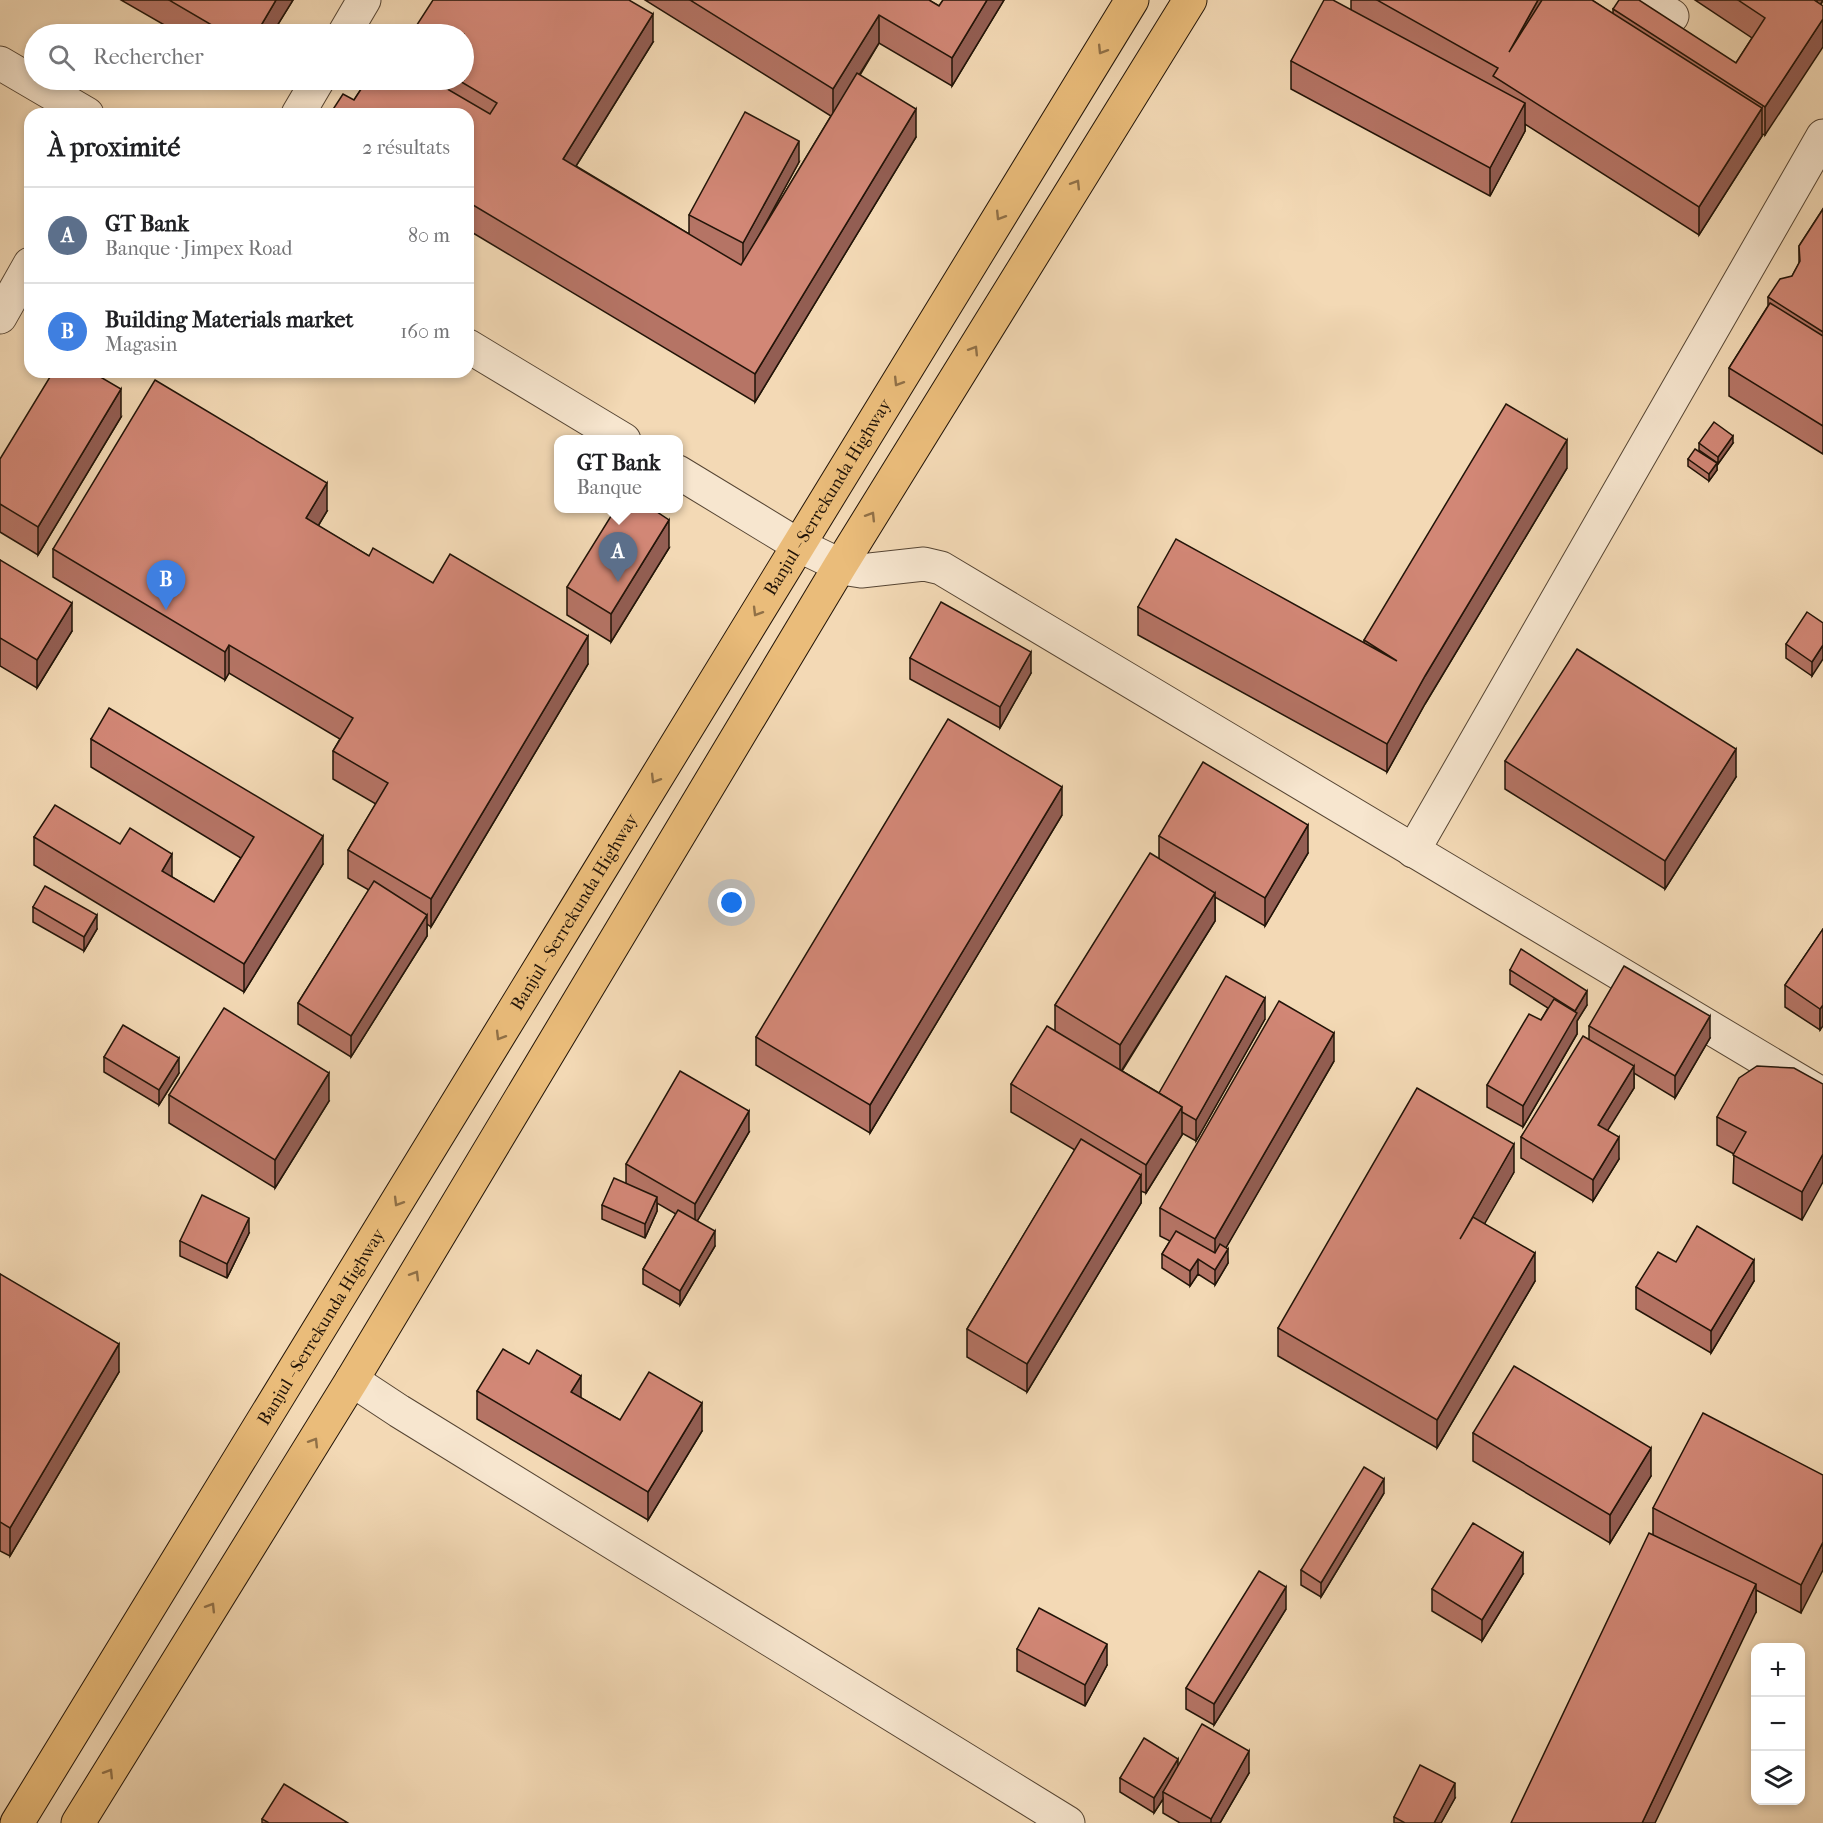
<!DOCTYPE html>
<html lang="fr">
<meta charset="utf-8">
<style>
body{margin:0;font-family:"IM FELL French Canon",serif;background:#f6f6f6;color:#202124}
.controls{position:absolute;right:18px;bottom:18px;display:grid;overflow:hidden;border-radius:12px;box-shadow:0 3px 9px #0003}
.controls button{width:54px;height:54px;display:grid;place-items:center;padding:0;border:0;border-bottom:2px solid #e0e0e0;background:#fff;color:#202124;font:30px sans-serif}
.you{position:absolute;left:732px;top:903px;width:21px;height:21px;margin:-15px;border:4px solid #fff;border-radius:50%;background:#1a73e8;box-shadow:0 0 0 9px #1a73e833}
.badge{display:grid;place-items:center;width:39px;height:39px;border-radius:50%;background:#db2777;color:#fff;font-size:20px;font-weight:700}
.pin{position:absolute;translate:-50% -50px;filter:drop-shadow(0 2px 3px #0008)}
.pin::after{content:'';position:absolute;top:32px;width:21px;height:18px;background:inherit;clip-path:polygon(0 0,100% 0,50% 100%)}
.popup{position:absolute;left:554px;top:435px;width:129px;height:78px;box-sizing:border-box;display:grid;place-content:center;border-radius:12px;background:#fff;filter:drop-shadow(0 2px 4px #0005);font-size:20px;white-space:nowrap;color:#757577}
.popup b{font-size:22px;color:#202124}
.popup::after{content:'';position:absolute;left:50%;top:100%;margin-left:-12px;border:12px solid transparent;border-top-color:#fff}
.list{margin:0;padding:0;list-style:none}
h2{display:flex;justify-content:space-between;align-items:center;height:78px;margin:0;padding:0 24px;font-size:26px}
h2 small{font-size:20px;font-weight:400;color:#757577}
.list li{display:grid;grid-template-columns:39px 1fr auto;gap:18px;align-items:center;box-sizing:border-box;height:96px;padding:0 24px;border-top:2px solid #e0e0e0}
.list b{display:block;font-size:22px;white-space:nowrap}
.list p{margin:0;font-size:20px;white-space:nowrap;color:#757577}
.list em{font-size:20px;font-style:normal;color:#757577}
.icon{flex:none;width:33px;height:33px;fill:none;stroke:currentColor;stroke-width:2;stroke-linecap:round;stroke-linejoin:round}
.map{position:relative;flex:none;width:1823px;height:1823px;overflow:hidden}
.search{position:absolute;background:#fff;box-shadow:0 3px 9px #0003;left:24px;top:24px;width:450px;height:66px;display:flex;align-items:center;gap:15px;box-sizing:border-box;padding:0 21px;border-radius:33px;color:#757577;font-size:22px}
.panel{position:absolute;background:#fff;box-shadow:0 3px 9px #0003;left:24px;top:108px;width:450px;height:270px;border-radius:18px}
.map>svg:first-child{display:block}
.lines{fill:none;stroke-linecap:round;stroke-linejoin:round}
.minor-casing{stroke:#564533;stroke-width:35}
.highway-casing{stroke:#221408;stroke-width:35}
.minor{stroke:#f7e6cf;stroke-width:33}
.highway{stroke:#eabc7a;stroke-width:33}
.wall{fill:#b57465;stroke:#221408;stroke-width:1.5}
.shaded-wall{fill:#935e53;stroke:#221408;stroke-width:1.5}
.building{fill:#d28776;stroke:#221408;stroke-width:1.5}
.oneway{stroke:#907047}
.labels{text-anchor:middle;stroke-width:4.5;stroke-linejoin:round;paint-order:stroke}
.street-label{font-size:18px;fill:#221408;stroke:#f7e6cf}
</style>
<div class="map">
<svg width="1823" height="1823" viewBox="0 0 1823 1823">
<rect width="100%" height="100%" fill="#f3d9b5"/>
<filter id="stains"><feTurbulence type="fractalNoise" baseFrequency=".00333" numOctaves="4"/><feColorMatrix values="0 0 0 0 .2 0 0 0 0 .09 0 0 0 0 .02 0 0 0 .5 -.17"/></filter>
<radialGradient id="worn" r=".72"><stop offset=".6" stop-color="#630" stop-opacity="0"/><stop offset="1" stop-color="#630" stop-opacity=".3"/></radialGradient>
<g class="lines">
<g class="minor-casing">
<g id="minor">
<polyline points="1647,0 1672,16"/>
<polyline points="344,34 364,0"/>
<polyline points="0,63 87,114"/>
<polyline points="298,114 318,80"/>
<polyline points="0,317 30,264"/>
<polyline points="468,346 624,440"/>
<polyline points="678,472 798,545 848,569 861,571 924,564 941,568 1823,1095"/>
<polyline points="1413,851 1823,136"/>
<polyline points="352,1380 399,1411 1068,1823"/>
</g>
</g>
<g class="highway-casing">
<g id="highway">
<path id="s1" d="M17 1823C390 1216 759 607 1132 0"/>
<polyline points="78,1823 352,1380 840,566 1190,0"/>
</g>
</g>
<use href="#minor" class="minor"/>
<use href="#highway" class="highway"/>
</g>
<g class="wall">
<polygon points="121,0 293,0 272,34 180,34"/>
<polygon points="645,0 929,0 939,6 943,0 1004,0 952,86 879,43 860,75 916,137 755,402 468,230 468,114 354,100 367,80 464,80 653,42 576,166 689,234 689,215 799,162 757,239 831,116"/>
<polygon points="1351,0 1592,0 1613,14 1613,9 1736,63 1752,38 1695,0 1823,0 1765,135 1762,134 1762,136 1699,235 1525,124 1525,131 1490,196 1291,89 1291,61 1351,10"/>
<polygon points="1823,209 1823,454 1729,396 1729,368 1768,306 1768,297 1792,276 1799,263 1799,246"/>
<polygon points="121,417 38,555 0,532 0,459"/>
<polygon points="1699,443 1733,443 1718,464 1717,463 1717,470 1709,481 1688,466 1688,459 1716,462 1699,450"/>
<polygon points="1567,468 1425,704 1387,772 1138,635 1138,607 1364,643 1364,640"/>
<polygon points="327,511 318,526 369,556 433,583 588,664 431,927 427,924 427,936 351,1057 298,1024 298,1003 369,890 348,878 348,850 376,804 333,779 333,751 340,739 229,673 225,680 53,577 53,549"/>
<polygon points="669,548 611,642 567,615 567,587"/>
<polygon points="0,560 72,631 37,688 0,666"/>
<polygon points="1823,623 1812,676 1786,658 1786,644"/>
<polygon points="910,658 1031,673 1000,728 910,679"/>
<polygon points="91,739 323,864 244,992 34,865 34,837 172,877 214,902 241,858 91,767"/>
<polygon points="1505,761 1736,777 1665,889 1505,789"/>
<polygon points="1062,815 870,1133 756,1065 756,1037"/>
<polygon points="1159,836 1308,853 1265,926 1215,897 1215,921 1122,1071 1159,1093 1265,1019 1196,1141 1182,1133 1182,1135 1146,1193 1141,1191 1141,1203 1027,1392 967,1357 967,1329 1075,1150 1011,1112 1011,1084 1055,1031 1055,1005 1159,858"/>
<polygon points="33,907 97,929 84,951 33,922"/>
<polygon points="1823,929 1820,1030 1785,1007 1785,985"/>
<polygon points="1510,970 1587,1005 1577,1021 1577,1034 1523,1127 1487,1107 1487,1085 1541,1020 1548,1008 1510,984"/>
<polygon points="1589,1026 1710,1038 1675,1098 1634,1073 1634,1088 1607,1130 1619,1159 1593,1201 1521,1158 1521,1137 1589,1040"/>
<polygon points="104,1057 179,1073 159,1105 104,1072"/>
<polygon points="1334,1061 1226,1247 1228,1263 1215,1285 1198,1274 1190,1286 1162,1268 1162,1254 1170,1241 1160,1236 1160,1208"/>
<polygon points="1823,1084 1802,1220 1733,1183 1734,1154 1717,1145 1717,1117"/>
<polygon points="169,1095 329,1101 275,1188 169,1123"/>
<polygon points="749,1132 697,1221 715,1246 680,1305 643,1284 643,1269 676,1214 657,1203 657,1211 645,1238 602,1219 602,1205 626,1183 626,1164"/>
<polygon points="1514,1172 1484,1223 1535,1281 1437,1448 1278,1356 1278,1328"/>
<polygon points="249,1233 227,1278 180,1256 180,1241"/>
<polygon points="1676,1262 1754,1281 1711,1353 1636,1309 1636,1287"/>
<polygon points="0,1274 119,1372 10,1556 0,1551"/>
<polygon points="529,1364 581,1398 620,1420 702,1431 648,1520 477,1419 477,1391"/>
<polygon points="1473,1433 1651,1476 1610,1543 1473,1461"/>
<polygon points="1823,1475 1801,1613 1756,1590 1756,1612 1653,1535 1653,1508"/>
<polygon points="1384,1493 1321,1597 1301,1585 1301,1570"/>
<polygon points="1523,1574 1482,1641 1432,1611 1432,1589"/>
<polygon points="1286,1609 1214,1725 1186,1709 1186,1688"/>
<polygon points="1017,1649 1107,1665 1085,1706 1017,1671"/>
<polygon points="1178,1765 1249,1773 1220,1823 1180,1823 1163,1813 1163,1799 1154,1813 1120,1792 1120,1778"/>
<polygon points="1455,1798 1441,1823 1394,1823 1394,1817"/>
<polygon points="262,1819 348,1823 262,1823"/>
</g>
<g class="shaded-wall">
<polygon points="276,0 293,0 272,34 256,34"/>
<polygon points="987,0 1004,0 952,86 952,58"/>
<polygon points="1538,0 1552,0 1509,52"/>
<polygon points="1817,0 1823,0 1817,10"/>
<polygon points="653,14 653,42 563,187 563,159"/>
<polygon points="879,15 879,43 833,117 833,89"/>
<polygon points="1823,19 1823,47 1765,135 1765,107"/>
<polygon points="1525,103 1525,131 1490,196 1490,168"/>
<polygon points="1762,108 1762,136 1699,235 1699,207"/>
<polygon points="916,109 916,137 755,402 755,374"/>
<polygon points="799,141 799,162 743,265 743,243"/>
<polygon points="121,389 121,417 38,555 38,527"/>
<polygon points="1733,436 1733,443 1718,464 1718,457"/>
<polygon points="1567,440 1567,468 1425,704 1387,772 1387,744 1425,676"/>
<polygon points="1717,463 1717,470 1709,481 1709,474"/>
<polygon points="327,483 327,511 306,546 306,518"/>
<polygon points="669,520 669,548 611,642 611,614"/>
<polygon points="72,603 72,631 37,688 37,660"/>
<polygon points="588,636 588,664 431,927 431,899"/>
<polygon points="229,645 229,673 225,680 225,652"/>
<polygon points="1823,645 1823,659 1812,676 1812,662"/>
<polygon points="1031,652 1031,673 1000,728 1000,707"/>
<polygon points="1736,749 1736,777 1665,889 1665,861"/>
<polygon points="1062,787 1062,815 870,1133 870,1105"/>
<polygon points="1308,825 1308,853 1265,926 1265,898"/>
<polygon points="323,836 323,864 244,992 244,964"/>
<polygon points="172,854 172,882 162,871"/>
<polygon points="1215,893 1215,921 1120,1073 1120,1045"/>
<polygon points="97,915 97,929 84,951 84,937"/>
<polygon points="427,915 427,936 351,1057 351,1036"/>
<polygon points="1587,991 1587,1005 1577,1021 1577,1034 1523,1127 1523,1106 1575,1011"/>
<polygon points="1265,998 1265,1019 1196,1141 1196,1120"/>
<polygon points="1823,1005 1823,1026 1820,1030 1820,1009"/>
<polygon points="1710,1016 1710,1038 1675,1098 1675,1076"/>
<polygon points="1334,1033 1334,1061 1215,1267 1215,1239"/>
<polygon points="179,1058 179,1073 159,1105 159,1090"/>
<polygon points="1634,1066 1634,1088 1598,1146 1598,1125"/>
<polygon points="329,1073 329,1101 275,1188 275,1160"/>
<polygon points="1182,1107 1182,1135 1146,1193 1146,1165"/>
<polygon points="749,1111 749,1132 695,1225 695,1204"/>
<polygon points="1619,1137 1619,1159 1593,1201 1593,1180"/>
<polygon points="1514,1144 1514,1172 1460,1267 1460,1239"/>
<polygon points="1823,1154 1823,1182 1802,1220 1802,1192"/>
<polygon points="1141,1175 1141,1203 1027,1392 1027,1364"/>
<polygon points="657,1197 657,1211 645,1238 645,1224"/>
<polygon points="249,1218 249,1233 227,1278 227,1264"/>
<polygon points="715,1231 715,1246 680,1305 680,1291"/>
<polygon points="1228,1249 1228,1263 1215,1285 1215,1270"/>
<polygon points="1535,1253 1535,1281 1437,1448 1437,1420"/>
<polygon points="1198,1259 1198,1274 1190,1286 1190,1271"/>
<polygon points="1754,1260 1754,1281 1711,1353 1711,1331"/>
<polygon points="119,1344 119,1372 10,1556 10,1528"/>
<polygon points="581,1376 581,1404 571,1392"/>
<polygon points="702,1403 702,1431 648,1520 648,1492"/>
<polygon points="1651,1448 1651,1476 1610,1543 1610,1515"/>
<polygon points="1384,1479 1384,1493 1321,1597 1321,1583"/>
<polygon points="1823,1542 1823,1570 1801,1613 1801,1585"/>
<polygon points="1523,1553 1523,1574 1482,1641 1482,1620"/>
<polygon points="1756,1584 1756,1612 1655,1823 1642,1823"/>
<polygon points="1286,1587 1286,1609 1214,1725 1214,1704"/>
<polygon points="1107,1644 1107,1665 1085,1706 1085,1685"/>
<polygon points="1249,1751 1249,1773 1220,1823 1211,1823 1211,1819"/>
<polygon points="1178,1759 1178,1774 1163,1792 1163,1799 1154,1813 1154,1798"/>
<polygon points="1455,1783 1455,1798 1441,1823 1434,1823"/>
</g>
<g class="building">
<polygon points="169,0 276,0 256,34 227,34"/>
<polygon points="433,0 629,0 653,14 563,159 741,265 857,73 916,109 755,374 468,202 468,114 330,114 343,94 354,100 367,80 432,80 490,114 497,103 458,80 464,80 464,34 411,34"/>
<polygon points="690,0 929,0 939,6 943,0 987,0 952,58 879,15 833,89"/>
<polygon points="1324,0 1333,0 1525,103 1490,168 1291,61"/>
<polygon points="1377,0 1538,0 1509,52 1542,0 1592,0 1762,108 1699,207 1493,76 1498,68"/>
<polygon points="1619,0 1639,0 1736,63 1765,18 1738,0 1814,0 1823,6 1823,19 1765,107 1613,9"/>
<polygon points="745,112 799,141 743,243 689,215"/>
<polygon points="1823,209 1823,332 1768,297 1780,279 1792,276 1800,261 1799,246"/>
<polygon points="1770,303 1823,336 1823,426 1729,368"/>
<polygon points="53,372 92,372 121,389 38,527 0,504 0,459"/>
<polygon points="155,380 327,483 306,518 369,556 373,548 433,583 450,554 588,636 431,899 348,850 388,783 333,751 353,718 229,645 225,652 53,549"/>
<polygon points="1506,404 1567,440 1425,676 1387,744 1138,607 1176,539 1397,661 1364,640"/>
<polygon points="1714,422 1733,436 1718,457 1699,443"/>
<polygon points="1695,449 1717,463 1709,474 1688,459"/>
<polygon points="616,508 651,508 669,520 611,614 567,587"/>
<polygon points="0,560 72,603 37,660 0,638"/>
<polygon points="941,602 1031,652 1000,707 910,658"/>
<polygon points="1807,612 1823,623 1823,645 1812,662 1786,644"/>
<polygon points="1577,649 1736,749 1665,861 1505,761"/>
<polygon points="109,708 323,836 244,964 34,837 55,805 120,844 130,828 172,854 162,871 214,902 254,837 91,739"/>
<polygon points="948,719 1062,787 870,1105 756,1037"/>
<polygon points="1203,762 1308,825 1265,898 1159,836"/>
<polygon points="1150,853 1215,893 1120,1045 1055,1005"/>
<polygon points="374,881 427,915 351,1036 298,1003"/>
<polygon points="45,886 97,915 84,937 33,907"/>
<polygon points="1823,929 1823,1005 1820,1009 1785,985"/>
<polygon points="1521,949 1587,991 1575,1011 1510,970"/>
<polygon points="1624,966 1710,1016 1675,1076 1589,1026"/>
<polygon points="1226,976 1265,998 1196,1120 1182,1112 1182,1107 1159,1093"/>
<polygon points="1554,999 1577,1013 1523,1106 1487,1085 1529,1014 1541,1020"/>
<polygon points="1279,1001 1334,1033 1215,1239 1160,1208"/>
<polygon points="224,1008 329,1073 275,1160 169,1095"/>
<polygon points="123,1025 179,1058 159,1090 104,1057"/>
<polygon points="1047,1026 1182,1107 1146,1165 1011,1084"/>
<polygon points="1583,1036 1634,1066 1598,1125 1619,1137 1593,1180 1521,1137"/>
<polygon points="1757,1066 1794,1068 1823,1084 1823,1154 1802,1192 1733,1155 1746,1132 1717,1117 1739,1078"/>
<polygon points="680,1071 749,1111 695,1204 626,1164"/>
<polygon points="1417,1088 1514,1144 1460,1239 1473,1217 1535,1253 1437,1420 1278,1328"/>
<polygon points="1081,1139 1141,1175 1027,1364 967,1329"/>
<polygon points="614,1178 657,1197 645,1224 602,1205"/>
<polygon points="202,1195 249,1218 227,1264 180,1241"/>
<polygon points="678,1210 715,1231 680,1291 643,1269"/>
<polygon points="1697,1226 1754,1260 1711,1331 1636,1287 1658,1252 1676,1262"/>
<polygon points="1176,1231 1215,1253 1220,1244 1228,1249 1215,1270 1198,1259 1190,1271 1162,1254"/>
<polygon points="0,1274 119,1344 10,1528 0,1522"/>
<polygon points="503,1349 529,1364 537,1350 581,1376 571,1392 620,1420 649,1372 702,1403 648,1492 477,1391"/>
<polygon points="1514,1366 1651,1448 1610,1515 1473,1433"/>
<polygon points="1703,1413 1823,1475 1823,1542 1801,1585 1653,1508"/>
<polygon points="1364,1467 1384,1479 1321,1583 1301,1570"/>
<polygon points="1473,1523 1523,1553 1482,1620 1432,1589"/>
<polygon points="1649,1533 1756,1584 1642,1823 1511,1823"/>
<polygon points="1259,1571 1286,1587 1214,1704 1186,1688"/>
<polygon points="1039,1608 1107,1644 1085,1685 1017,1649"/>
<polygon points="1202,1724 1249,1751 1211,1819 1163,1792"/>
<polygon points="1144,1738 1178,1759 1154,1798 1120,1778"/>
<polygon points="1420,1765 1455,1783 1434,1823 1405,1823 1394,1817"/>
<polygon points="284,1784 348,1823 269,1823 262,1819"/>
</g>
<defs><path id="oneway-chevron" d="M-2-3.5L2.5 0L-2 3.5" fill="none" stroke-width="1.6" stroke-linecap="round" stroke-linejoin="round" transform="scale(1.5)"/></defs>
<g class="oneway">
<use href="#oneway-chevron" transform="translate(1102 50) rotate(122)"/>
<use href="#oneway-chevron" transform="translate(1076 184) rotate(-58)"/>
<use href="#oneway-chevron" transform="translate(1000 216) rotate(122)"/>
<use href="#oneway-chevron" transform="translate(974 350) rotate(-58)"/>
<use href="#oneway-chevron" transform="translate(898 382) rotate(122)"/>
<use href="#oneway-chevron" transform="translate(871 516) rotate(-58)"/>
<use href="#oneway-chevron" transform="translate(757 612) rotate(121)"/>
<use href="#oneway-chevron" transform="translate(655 779) rotate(121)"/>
<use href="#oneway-chevron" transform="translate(500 1036) rotate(121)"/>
<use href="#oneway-chevron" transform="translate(398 1202) rotate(121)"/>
<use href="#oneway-chevron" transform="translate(415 1275) rotate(-59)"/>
<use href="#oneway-chevron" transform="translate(314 1442) rotate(-58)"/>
<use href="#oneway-chevron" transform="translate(211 1607) rotate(-58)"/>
<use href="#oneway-chevron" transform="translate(109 1773) rotate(-58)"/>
</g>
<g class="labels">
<g class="street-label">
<text dy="6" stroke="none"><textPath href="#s1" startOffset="1554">Banjul - Serrekunda Highway</textPath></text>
<text dy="6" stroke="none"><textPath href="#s1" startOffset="1068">Banjul - Serrekunda Highway</textPath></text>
<text dy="6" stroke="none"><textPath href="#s1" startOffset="582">Banjul - Serrekunda Highway</textPath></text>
</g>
</g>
<rect width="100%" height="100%" filter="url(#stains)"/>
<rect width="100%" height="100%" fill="url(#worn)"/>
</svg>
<div class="controls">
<button>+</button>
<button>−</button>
<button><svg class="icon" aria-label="layers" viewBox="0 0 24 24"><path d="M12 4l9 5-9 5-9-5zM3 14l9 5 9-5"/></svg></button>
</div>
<div class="you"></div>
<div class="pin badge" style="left:618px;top:582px;background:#5c6f8a">A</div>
<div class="popup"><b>GT Bank</b>Banque</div>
<div class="pin badge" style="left:166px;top:610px;background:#3f7fe0">B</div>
<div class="search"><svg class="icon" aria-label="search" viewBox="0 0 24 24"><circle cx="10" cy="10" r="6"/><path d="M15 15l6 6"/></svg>Rechercher</div>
<section class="panel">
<h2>À proximité<small>2 résultats</small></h2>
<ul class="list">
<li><span class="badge" style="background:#5c6f8a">A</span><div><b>GT Bank</b><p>Banque · Jimpex Road</p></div><em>80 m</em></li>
<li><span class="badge" style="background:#3f7fe0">B</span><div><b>Building Materials market</b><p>Magasin</p></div><em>160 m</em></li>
</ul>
</section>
</div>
